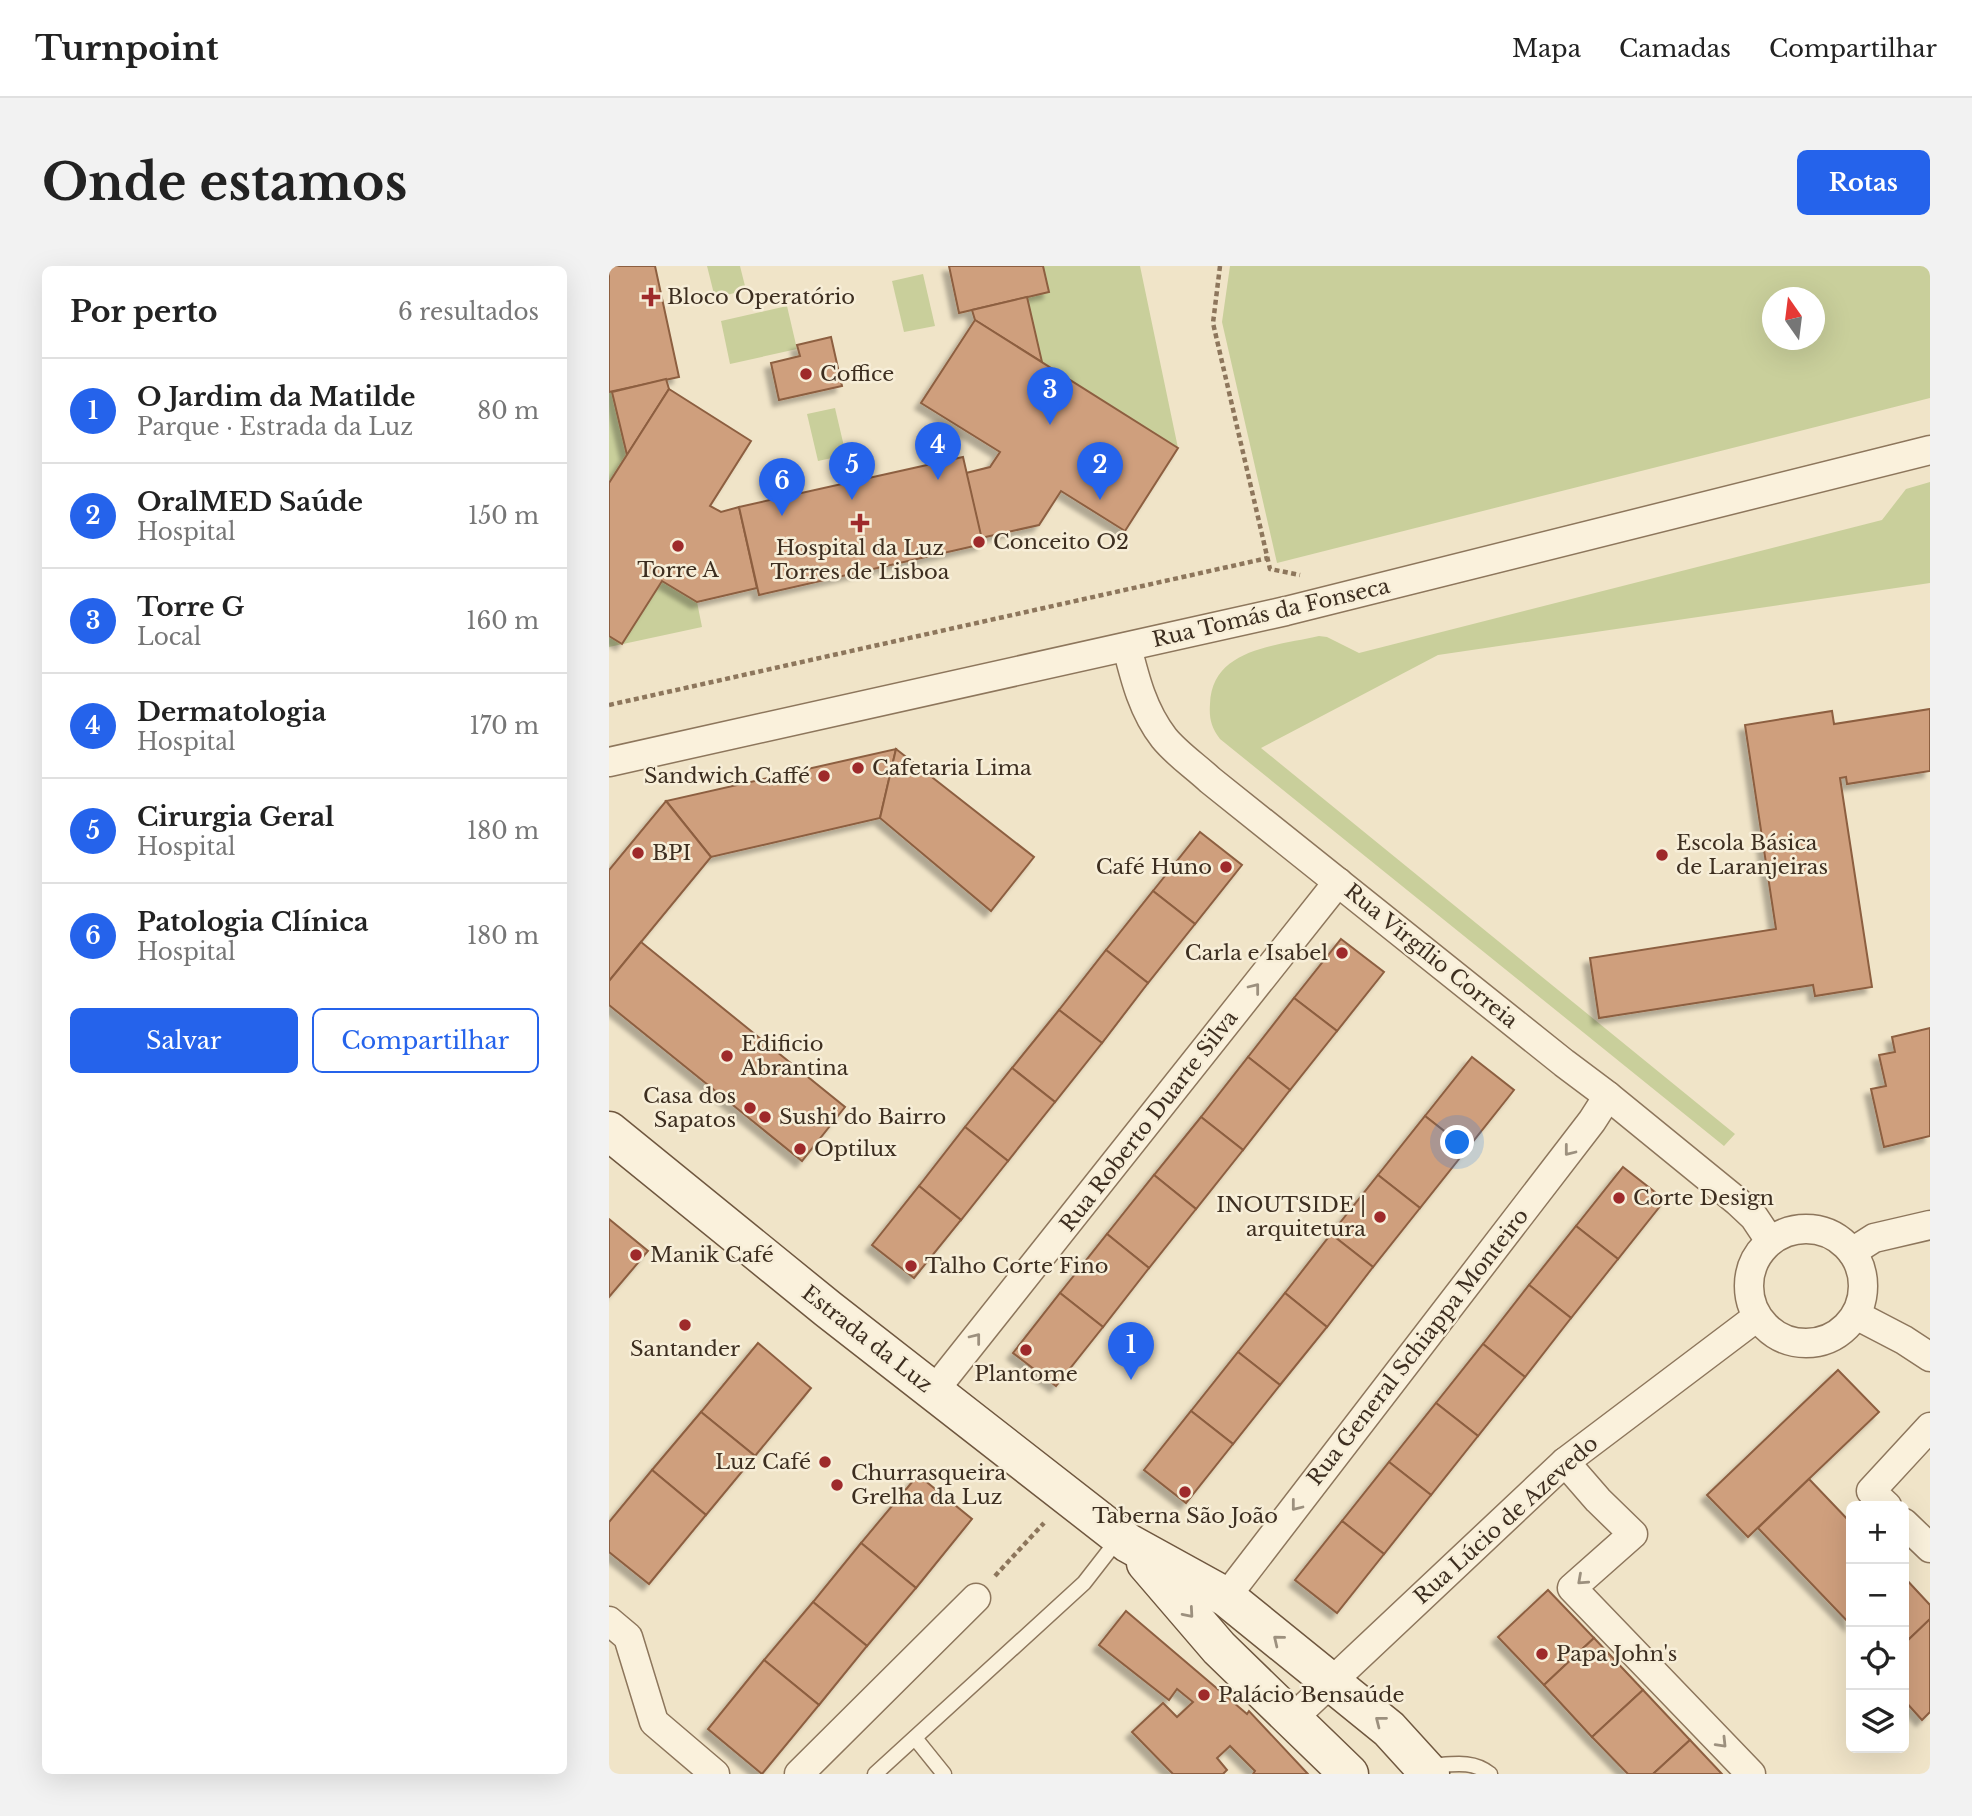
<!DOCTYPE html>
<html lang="pt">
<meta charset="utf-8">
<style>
body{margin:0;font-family:"Libre Baskerville",serif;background:#f2f2f2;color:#222}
.controls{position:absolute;right:21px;bottom:21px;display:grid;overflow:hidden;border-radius:10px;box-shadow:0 7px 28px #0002}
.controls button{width:63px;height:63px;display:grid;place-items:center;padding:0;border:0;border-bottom:2px solid #e0e0e0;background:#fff;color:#222;font:35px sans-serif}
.compass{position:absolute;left:1153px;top:21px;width:63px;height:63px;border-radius:50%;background:#fff;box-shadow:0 7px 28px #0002;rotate:346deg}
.you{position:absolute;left:849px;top:877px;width:24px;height:24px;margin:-18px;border:5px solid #fff;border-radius:50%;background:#1a73e8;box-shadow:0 0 0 10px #1a73e833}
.badge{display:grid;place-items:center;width:46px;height:46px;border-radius:50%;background:#2563eb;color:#fff;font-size:23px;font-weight:700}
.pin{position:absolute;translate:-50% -58px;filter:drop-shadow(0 2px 4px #0008)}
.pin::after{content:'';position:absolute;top:37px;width:24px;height:21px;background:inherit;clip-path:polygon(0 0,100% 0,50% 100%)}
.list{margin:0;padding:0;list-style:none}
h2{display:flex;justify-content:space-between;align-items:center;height:91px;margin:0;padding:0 28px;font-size:30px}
h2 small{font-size:23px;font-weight:400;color:#767676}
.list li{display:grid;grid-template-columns:46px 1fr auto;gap:21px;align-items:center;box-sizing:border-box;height:105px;padding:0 28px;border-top:2px solid #e0e0e0}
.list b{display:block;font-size:26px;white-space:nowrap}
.list p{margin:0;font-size:23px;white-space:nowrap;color:#767676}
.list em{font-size:23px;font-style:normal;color:#767676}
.actions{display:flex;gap:14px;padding:21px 28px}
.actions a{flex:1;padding:16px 0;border:2px solid #2563eb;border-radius:10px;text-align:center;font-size:24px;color:#2563eb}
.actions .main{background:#2563eb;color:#fff}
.icon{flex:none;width:38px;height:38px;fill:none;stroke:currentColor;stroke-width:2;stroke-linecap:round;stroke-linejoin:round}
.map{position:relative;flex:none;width:1321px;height:1508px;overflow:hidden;border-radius:10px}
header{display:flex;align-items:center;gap:42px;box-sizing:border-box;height:98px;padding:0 35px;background:#fff;border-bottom:2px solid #e0e0e0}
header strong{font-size:33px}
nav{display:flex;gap:38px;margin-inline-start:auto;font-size:24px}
.intro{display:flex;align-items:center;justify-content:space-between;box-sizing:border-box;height:168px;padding:0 42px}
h1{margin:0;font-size:49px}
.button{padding:18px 32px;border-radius:10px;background:#2563eb;color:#fff;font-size:24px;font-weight:700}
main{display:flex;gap:42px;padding:0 42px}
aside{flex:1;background:#fff;border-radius:10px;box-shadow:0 7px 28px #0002}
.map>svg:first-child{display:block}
.green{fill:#c9cf9b;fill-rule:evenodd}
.building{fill:#cf9f7d;stroke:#8d5f41;stroke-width:2;filter:url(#shadow)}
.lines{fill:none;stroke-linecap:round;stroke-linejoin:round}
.service-casing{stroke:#8d765c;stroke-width:17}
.minor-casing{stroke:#8d765c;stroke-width:31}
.secondary-casing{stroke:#6f573f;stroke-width:41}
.path{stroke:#8d765c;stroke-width:4.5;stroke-dasharray:5 3.5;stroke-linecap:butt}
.service{stroke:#faf1dc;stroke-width:14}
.minor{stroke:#faf1dc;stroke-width:28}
.secondary{stroke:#faf1dc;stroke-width:38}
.oneway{stroke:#9c907e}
.poi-dot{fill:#9e2a2b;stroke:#f7eed8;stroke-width:2.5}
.labels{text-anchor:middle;stroke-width:5;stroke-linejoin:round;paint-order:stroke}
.poi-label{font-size:21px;fill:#3d2e20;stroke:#f7eed8;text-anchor:start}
.street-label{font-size:21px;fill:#3d2e20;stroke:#f7eed8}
</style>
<header>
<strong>Turnpoint</strong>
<nav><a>Mapa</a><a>Camadas</a><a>Compartilhar</a></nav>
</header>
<div class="intro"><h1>Onde estamos</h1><a class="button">Rotas</a></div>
<main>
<aside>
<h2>Por perto<small>6 resultados</small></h2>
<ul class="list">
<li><span class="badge">1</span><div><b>O Jardim da Matilde</b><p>Parque · Estrada da Luz</p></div><em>80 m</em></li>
<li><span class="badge">2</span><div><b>OralMED Saúde</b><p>Hospital</p></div><em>150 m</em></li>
<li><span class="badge">3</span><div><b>Torre G</b><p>Local</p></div><em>160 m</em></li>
<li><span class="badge">4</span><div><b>Dermatologia</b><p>Hospital</p></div><em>170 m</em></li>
<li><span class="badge">5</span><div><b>Cirurgia Geral</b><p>Hospital</p></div><em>180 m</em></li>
<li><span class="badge">6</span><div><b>Patologia Clínica</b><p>Hospital</p></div><em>180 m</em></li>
</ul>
<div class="actions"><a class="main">Salvar</a><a>Compartilhar</a></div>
</aside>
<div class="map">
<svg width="1321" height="1508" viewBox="0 0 1321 1508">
<defs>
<filter id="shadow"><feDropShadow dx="-6" dy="6" stdDeviation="2" flood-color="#0004"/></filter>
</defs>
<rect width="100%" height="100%" fill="#f0e4c8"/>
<g class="green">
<polygon points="98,0 131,0 137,24 106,32"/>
<polygon points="434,0 531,0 569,182 433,96 418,31 440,26"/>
<path d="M621 0H1321V132L668 297 613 56ZM1164 32H1206V74H1164Z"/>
<polygon points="314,8 326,60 295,66 283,15"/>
<polygon points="178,40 188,83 121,98 112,55"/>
<polygon points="0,126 3,126 18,189 0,217"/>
<polygon points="226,142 237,189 209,195 198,148"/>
<path d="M1321 216V317L829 389 652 482 1126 868 1115 880 611 473C602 461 600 452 601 438 603 382 667 380 710 370L718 371 750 387 1273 254 1297 223Z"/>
<polygon points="53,315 88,336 93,361 0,381 0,370 13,377"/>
</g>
<g class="building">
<polygon points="0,0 46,0 70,111 0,126"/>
<polygon points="340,0 434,0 440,26 350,47"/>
<polygon points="418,31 433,96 366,54 363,44"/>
<polygon points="366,54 569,182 516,265 452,225 430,259 372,272 357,207 381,201 391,186 312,137"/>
<polygon points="222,71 233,120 170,134 162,97 191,90 188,79"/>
<polygon points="57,113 60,123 18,189 3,126"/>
<polygon points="60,123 142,175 101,240 112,246 130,241 148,322 88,336 53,315 13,378 0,370 0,217"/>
<polygon points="354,191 374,278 150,329 130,241"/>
<polygon points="1321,443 1321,505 1238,518 1237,511 1231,512 1263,721 1206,730 1204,719 990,752 981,692 1167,663 1136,459 1223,445 1225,458"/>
<polygon points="287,483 271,552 102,591 57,535"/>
<polygon points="287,483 425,591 382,645 271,552"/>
<polygon points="57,535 102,591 0,715 0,604"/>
<polygon points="591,566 633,599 586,658 544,625"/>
<polygon points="544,625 586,658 539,717 497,684"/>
<polygon points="732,673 775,706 728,765 685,732"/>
<polygon points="32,676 236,841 193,895 0,739 0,715"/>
<polygon points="497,684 539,717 493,777 450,744"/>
<polygon points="685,732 728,765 681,824 639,791"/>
<polygon points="450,744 493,777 446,836 403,802"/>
<polygon points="1321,762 1321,870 1275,881 1262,823 1277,820 1270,789 1286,786 1283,771"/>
<polygon points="639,791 681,824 634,884 592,851"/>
<polygon points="863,791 905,824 858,883 816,850"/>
<polygon points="403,802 446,836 399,895 356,861"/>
<polygon points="816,850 858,883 811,942 769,909"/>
<polygon points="592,851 634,884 587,943 545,909"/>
<polygon points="356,861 399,895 352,954 310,920"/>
<polygon points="1014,901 1056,934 1009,993 967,960"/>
<polygon points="545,909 587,943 540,1002 498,968"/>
<polygon points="769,909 811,942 764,1001 722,968"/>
<polygon points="310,920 352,954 305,1012 263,979"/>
<polygon points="0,953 39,985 0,1031"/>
<polygon points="967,960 1009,993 962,1052 920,1019"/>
<polygon points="498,968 540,1002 494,1061 451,1027"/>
<polygon points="722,968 764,1001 718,1061 676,1027"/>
<polygon points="920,1019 962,1052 916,1111 874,1078"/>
<polygon points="451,1027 494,1061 447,1120 404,1087"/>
<polygon points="676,1027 718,1061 671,1119 629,1086"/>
<polygon points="149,1077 202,1122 146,1190 92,1146"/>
<polygon points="874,1078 916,1111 869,1170 827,1137"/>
<polygon points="629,1086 671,1119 624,1178 582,1145"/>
<polygon points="1229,1104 1270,1146 1139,1271 1098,1229"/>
<polygon points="827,1137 869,1170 822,1229 780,1196"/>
<polygon points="582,1145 624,1178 577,1237 535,1204"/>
<polygon points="92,1146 146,1190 97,1249 43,1204"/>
<polygon points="780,1196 822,1229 775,1288 733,1255"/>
<polygon points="43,1204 97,1249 40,1318 0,1286 0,1256"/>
<polygon points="309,1209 363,1253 307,1322 252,1277"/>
<polygon points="1200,1213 1242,1257 1242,1359 1149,1262"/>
<polygon points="733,1255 775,1288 728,1347 686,1314"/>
<polygon points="252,1277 307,1322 258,1380 204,1336"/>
<polygon points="1295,1311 1321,1339 1321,1353 1295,1378"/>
<polygon points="939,1324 985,1372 935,1419 889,1371"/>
<polygon points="204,1336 258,1380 210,1439 155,1394"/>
<polygon points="517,1345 638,1448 640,1445 699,1508 644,1508 646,1505 621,1480 608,1492 618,1504 614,1508 564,1508 523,1466 554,1437 568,1451 584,1436 568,1423 560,1434 490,1379"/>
<polygon points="1321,1353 1321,1446 1313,1454 1295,1434 1295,1378"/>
<polygon points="985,1372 1034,1424 983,1471 935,1419"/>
<polygon points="155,1394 210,1439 153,1508 99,1463"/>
<polygon points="1034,1424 1081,1474 1044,1508 1019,1508 983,1471"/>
<polygon points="1081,1474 1113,1508 1044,1508"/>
</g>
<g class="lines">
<g class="service-casing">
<g id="service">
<polyline points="306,1472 335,1508"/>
<path d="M819 1500C841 1499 863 1493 881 1508"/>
<polyline points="266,1508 475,1317 510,1272"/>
</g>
</g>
<g class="minor-casing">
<g id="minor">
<path d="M518 381C526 413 534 445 555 472 568 488 586 500 601 514L955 797 999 830 1129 936 1145 951 1161 975"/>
<polyline points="0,496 677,345 1321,184"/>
<circle cx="1197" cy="1020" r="57"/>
<polyline points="1243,986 1265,972 1321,959"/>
<polyline points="1247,1049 1295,1074 1321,1091"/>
<polyline points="324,1126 729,616"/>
<polyline points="956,1196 989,1234 1024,1268 963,1322 1142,1508"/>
<polyline points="1278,1240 1262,1225 1321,1161"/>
<polyline points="1295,1257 1321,1282"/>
<polyline points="617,1331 983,855 999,830"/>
<polyline points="0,1355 19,1371 45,1456 106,1508"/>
<polyline points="684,1452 956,1196 1148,1051"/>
<polyline points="190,1508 367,1332"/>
</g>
</g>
<g class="secondary-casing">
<g id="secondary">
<polyline points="0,865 219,1043 519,1277 617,1331 780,1463 821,1508"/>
<polyline points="537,1297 610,1382 740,1508"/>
</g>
</g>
<g class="path">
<polyline points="611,0 604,57 661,303 691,309"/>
<polyline points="0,439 659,292"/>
<polyline points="386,1310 435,1257"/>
</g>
<use href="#service" class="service"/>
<use href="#minor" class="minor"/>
<use href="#secondary" class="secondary"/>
</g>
<defs><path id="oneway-chevron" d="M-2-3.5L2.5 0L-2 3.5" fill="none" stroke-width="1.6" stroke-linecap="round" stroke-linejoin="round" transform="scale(1.75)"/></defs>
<g class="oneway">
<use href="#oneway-chevron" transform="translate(646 722) rotate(-52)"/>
<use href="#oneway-chevron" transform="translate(960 885) rotate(128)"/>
<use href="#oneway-chevron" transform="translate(367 1072) rotate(-52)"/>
<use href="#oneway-chevron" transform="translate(687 1240) rotate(128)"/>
<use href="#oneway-chevron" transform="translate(973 1314) rotate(138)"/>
<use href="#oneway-chevron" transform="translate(580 1347) rotate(49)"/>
<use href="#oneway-chevron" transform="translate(669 1374) rotate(-141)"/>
<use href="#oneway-chevron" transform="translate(771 1455) rotate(-142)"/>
<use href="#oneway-chevron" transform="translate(1113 1477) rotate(46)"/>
</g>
<g class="poi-dot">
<path d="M38.5 20.5h7v7h7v7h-7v7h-7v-7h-7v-7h7z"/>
<circle cx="197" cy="108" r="7"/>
<path d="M247.5 246.5h7v7h7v7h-7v7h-7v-7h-7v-7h7z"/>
<circle cx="370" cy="276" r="7"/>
<circle cx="69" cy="280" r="7"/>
<circle cx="249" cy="502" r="7"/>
<circle cx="215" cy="510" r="7"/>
<circle cx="29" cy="587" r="7"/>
<circle cx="1053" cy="589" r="7"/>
<circle cx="617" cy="601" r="7"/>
<circle cx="733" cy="687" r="7"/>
<circle cx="118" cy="790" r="7"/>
<circle cx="141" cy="842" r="7"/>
<circle cx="156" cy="851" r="7"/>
<circle cx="191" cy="883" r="7"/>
<circle cx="1010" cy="932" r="7"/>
<circle cx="771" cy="951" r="7"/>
<circle cx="27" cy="989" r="7"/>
<circle cx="302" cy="1000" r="7"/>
<circle cx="76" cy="1059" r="7"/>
<circle cx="417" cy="1084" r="7"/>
<circle cx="216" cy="1196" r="7"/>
<circle cx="228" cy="1219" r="7"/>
<circle cx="576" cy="1226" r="7"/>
<circle cx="933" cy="1388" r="7"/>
<circle cx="595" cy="1429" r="7"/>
</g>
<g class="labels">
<g class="poi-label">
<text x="58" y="38">Bloco Operatório</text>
<text x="211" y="115">Coffice</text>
<text x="384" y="283">Conceito O2</text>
<text x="251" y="289" text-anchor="middle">Hospital da Luz<tspan x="251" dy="24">Torres de Lisboa</tspan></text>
<text x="69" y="311" text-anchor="middle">Torre A</text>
<text x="263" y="509">Cafetaria Lima</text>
<text x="201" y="517" text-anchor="end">Sandwich Caffé</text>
<text x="1067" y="584">Escola Básica<tspan x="1067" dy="24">de Laranjeiras</tspan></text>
<text x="43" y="594">BPI</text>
<text x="603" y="608" text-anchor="end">Café Huno</text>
<text x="719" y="694" text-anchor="end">Carla e Isabel</text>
<text x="132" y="785">Edificio<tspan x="132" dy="24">Abrantina</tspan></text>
<text x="127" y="837" text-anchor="end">Casa dos<tspan x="127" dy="24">Sapatos</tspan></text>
<text x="170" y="858">Sushi do Bairro</text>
<text x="205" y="890">Optilux</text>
<text x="1024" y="939">Corte Design</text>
<text x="757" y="946" text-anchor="end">INOUTSIDE |<tspan x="757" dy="24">arquitetura</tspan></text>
<text x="41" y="996">Manik Café</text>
<text x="316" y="1007">Talho Corte Fino</text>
<text x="76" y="1090" text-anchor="middle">Santander</text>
<text x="417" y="1115" text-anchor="middle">Plantome</text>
<text x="202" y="1203" text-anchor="end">Luz Café</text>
<text x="242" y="1214">Churrasqueira<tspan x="242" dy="24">Grelha da Luz</tspan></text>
<text x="576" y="1257" text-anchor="middle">Taberna São João</text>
<text x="947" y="1395">Papa John's</text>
<text x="609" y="1436">Palácio Bensaúde</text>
</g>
<g class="street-label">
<text transform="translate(662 347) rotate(-13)" y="7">Rua Tomás da Fonseca</text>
<text transform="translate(822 690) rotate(39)" y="7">Rua Virgílio Correia</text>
<text transform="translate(540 855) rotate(-52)" y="7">Rua Roberto Duarte Silva</text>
<text transform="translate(258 1073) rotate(38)" y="7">Estrada da Luz</text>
<text transform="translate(809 1081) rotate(-52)" y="7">Rua General Schiappa Monteiro</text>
<text transform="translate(897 1254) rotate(-42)" y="7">Rua Lúcio de Azevedo</text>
</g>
</g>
</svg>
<div class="controls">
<button>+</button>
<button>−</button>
<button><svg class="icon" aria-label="locate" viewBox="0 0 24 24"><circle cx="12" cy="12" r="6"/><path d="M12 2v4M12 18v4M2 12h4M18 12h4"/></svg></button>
<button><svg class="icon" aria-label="layers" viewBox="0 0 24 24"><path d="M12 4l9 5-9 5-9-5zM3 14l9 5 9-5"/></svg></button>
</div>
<svg class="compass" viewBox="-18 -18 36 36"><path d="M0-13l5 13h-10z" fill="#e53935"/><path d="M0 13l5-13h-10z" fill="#767676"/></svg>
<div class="you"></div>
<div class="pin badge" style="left:522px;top:1114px">1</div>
<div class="pin badge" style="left:491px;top:234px">2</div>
<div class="pin badge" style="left:441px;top:159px">3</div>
<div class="pin badge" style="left:329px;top:214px">4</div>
<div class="pin badge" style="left:243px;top:234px">5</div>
<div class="pin badge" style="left:173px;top:250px">6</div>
</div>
</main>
